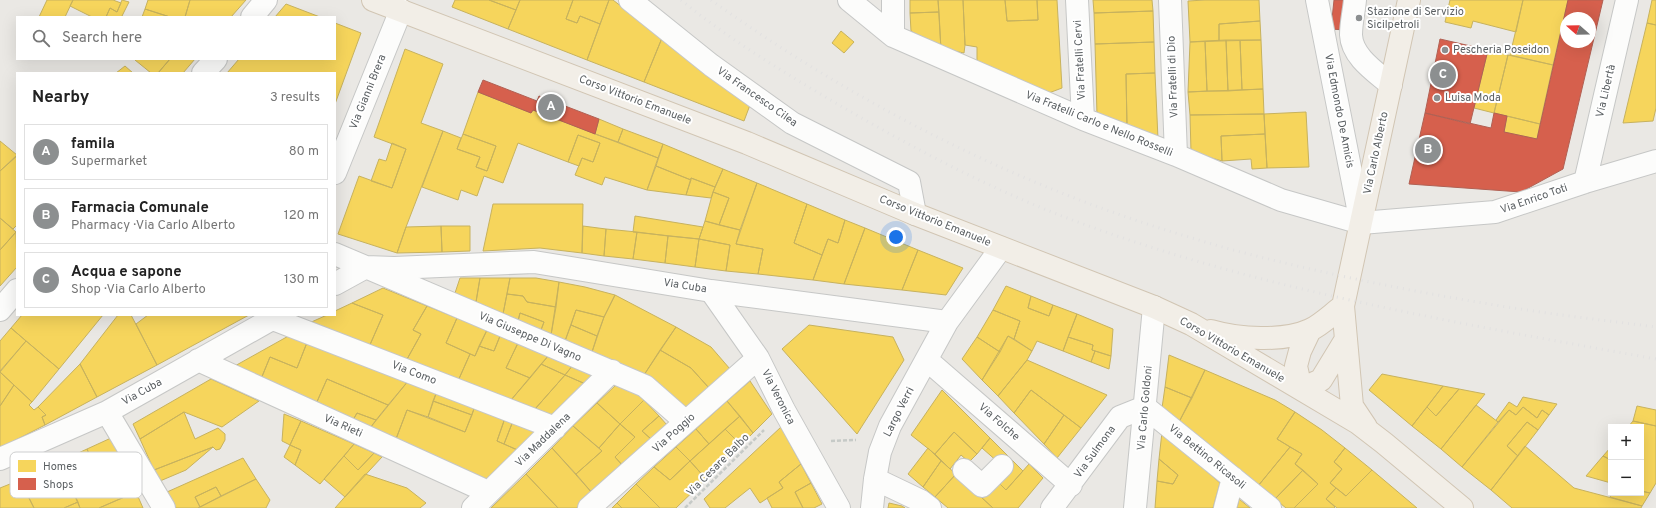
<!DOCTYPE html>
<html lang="en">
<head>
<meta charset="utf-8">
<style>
	body { margin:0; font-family:Overpass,sans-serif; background:#f6f6f6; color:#222 }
	.controls { position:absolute; right:12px; bottom:12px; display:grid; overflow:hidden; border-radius:0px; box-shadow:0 4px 16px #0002 }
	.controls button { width:36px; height:36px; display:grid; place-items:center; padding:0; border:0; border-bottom:1px solid #e0e0e0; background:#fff; color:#222; font:20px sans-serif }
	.compass { position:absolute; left:1560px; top:12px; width:36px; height:36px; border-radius:50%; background:#fff; box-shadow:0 4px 16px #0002; rotate:290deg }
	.you { position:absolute; left:896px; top:237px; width:14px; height:14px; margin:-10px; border:3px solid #fff; border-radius:50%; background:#1a73e8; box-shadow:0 0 0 6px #1a73e833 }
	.badge { display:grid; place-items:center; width:26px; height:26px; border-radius:50%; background:#8c8f90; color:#fff; font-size:13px; font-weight:700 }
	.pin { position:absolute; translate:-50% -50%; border:2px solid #fff; box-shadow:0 1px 4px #0006 }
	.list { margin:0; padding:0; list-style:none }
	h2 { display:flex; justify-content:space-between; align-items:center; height:52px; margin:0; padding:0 16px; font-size:17px }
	h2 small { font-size:13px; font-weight:400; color:#767676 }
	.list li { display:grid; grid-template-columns:26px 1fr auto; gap:12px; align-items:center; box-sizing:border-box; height:56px; margin:0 8px 8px; padding:0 8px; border:1px solid #e0e0e0; border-radius:0px }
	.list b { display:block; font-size:15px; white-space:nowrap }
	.list p { margin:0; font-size:13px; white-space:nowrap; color:#767676 }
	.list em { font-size:13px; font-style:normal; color:#767676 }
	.icon { flex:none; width:22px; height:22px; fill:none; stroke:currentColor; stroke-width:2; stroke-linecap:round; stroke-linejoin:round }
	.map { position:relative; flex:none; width:1656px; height:508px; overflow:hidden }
	.search { position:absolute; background:#fff; box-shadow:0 4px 16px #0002; left:16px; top:16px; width:320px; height:44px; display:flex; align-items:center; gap:10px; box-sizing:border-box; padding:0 14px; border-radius:0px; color:#767676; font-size:15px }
	.panel { position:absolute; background:#fff; box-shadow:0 4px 16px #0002; left:16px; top:72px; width:320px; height:244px; border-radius:0px }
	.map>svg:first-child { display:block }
	.homes { fill:#f6d55c; stroke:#c7b25e }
	.shops { fill:#d6604d; stroke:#b16053; fill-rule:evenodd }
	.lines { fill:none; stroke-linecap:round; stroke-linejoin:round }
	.minor-casing { stroke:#c6c7c6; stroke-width:24 }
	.major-casing { stroke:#d1c5b3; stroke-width:24 }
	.path { stroke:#c6cac7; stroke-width:2.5; stroke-dasharray:4 2; stroke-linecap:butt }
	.minor { stroke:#fcfcfb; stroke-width:22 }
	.major { stroke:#f2eee7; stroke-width:22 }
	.rail { stroke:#e2e1e1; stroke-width:3; stroke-dasharray:1 5; stroke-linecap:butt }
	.poi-dot { fill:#8c8f90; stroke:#fff; stroke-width:1.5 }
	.labels { text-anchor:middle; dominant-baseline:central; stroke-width:4; stroke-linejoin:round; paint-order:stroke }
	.poi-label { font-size:11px; fill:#5a5f62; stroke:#fff; text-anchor:start }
	.street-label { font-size:11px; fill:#5a5f62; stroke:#fff }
	.key { fill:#fff; stroke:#cecfd0; stroke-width:1 }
	.key-label { font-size:11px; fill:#5a5f62 }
</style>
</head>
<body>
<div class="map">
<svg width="1656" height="508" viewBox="0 0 1656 508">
	<rect width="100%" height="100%" fill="#eae8e4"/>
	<path class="homes" d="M47,0H73L65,17H39Z
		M73,0H113L121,3L117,12L110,8L106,17H92L70,6Z
		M122,0L129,2L122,16L124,17H106L110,8L117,12Z
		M148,0H190L185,17H170L145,9Z
		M190,0H246L231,17H185Z
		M455,0H489L516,10L508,29L452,7Z
		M489,0H520L516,10Z
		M520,0H573L566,19L577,23L580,16L600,24L587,60L508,29Z
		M573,0H609L600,24L580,16L577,23L566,19Z
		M609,0H613L662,38L644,82L587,60Z
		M910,0H938L939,12L910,13Z
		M938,0H963L965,45L964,53L954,51L955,59L941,50Z
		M963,0H1005L1007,21L1038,20L1037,0H1057L1062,88L1046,94L977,69V47L965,45Z
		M1005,0H1037L1038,20L1007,21Z
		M1093,0H1152L1153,11L1094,13Z
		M1205,0H1259L1260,21L1219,24V41L1190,42L1188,1Z
		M1450,0H1523L1516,32L1473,21L1471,28L1445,22Z
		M1523,0H1568L1553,65L1510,55Z
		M1652,0H1656V25L1647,23Z
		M286,4L320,17H275Z
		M145,9L170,17H142Z
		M1153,11L1154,42L1095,44L1094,13Z
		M939,12L941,50L911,31L910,13Z
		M1260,21L1261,40L1219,41V24Z
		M335,23L361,33L335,104V73H227L239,59H335Z
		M1647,23L1656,25V108L1653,121L1623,123Z
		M841,31L854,42L844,53L832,43Z
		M662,38L750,105L744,121L644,82Z
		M1226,40L1228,91H1207L1205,41Z
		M1226,40H1240L1242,90L1228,91Z
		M1240,40H1261L1263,89L1242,90Z
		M1205,41L1207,91L1188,92L1190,42Z
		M1154,42L1155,73L1126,74L1127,127L1097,115L1095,44Z
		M405,49L443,64L421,123L443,131L406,227L397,253L338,234L359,176L392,188L406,149L374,137Z
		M1488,50L1508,55L1494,113L1474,108Z
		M1508,55L1553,65L1540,124L1494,113Z
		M136,59H170L158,73H151L135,60Z
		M170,59H195L183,73H158Z
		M125,66L133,73H116Z
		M1155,73L1158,139L1127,127L1126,74Z
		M1263,89L1264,114L1190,115L1188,92Z
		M478,92L531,113L533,110L658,158L647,190L605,177L602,185L575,175L582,158L593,162L600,143L578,135L568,162L518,143L503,183L484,176L477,196L461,190L458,200L422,187L443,131L461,138L457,149L480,157L476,167L487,171L496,146L463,134Z
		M1306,112L1309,167L1267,168L1264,114Z
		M1264,114L1265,134L1221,136L1222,161L1191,152L1190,115Z
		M1507,116L1540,124L1537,139L1504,132Z
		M599,119L623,129L618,142L595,134Z
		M623,129L663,144L658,158L618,142Z
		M463,134L496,146L487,171L476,167L480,157L457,149Z
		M1265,134L1267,168L1252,169L1251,159L1222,161L1221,136Z
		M578,135L600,143L593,162L582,158L579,166L568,162Z
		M0,141L17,155L0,171Z
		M392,143L406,149L392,188L371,181L379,159L386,161Z
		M663,144L723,169L715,187L691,178V180L656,166Z
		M17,156V225L13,229L0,218V171Z
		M656,166L691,180L686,195L647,190Z
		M723,169L757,183L740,230L719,225L729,198L713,192Z
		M691,178L715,187L711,198L686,195Z
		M757,183L807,204L794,243L822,255L813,280L758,274L763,249L736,244Z
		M713,192L729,198L719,225L705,221Z
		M493,204H583L582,253L540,248L483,251Z
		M807,204L845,220L838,243L828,239L822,255L794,243Z
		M635,216L703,227L699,239L633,232Z
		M0,218L16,232L0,250Z
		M845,220L865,228L844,284L813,280L828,239L838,243Z
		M705,221L740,230L736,244L763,249L758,274L726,271L730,245L699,239Z
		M441,226H470V251L442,252Z
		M441,226L442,252L397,253L406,227Z
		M583,226L606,229L604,256L582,253Z
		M865,228L918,250L902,290L844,284Z
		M606,229L637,232L633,259L604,256Z
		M16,232L17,267L0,286V250Z
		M637,232L668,236L665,263L633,259Z
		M668,236L699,239L695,267L665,263Z
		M699,239L730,245L726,271L695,267Z
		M918,250L963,268L946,295L902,290Z
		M460,278H480L476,302L454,296Z
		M480,278H510L503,314L476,302Z
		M510,278H536L559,282L556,307L527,302L523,296L507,294Z
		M559,282L585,287L615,295L604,317L576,310L565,341L551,335Z
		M1006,286L1031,296L1028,308L1049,316L1053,305L1077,314L1063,351L1037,341L1032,351L1014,339L1020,321L993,310Z
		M383,288L427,306L413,330L421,334L406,361L369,347L383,315L352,303Z
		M507,294L523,296L527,302L556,307L551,335L541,330L544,322L520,313L518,321L503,314Z
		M615,295L676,327L644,375L592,352L604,317Z
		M1031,296L1053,305L1049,316L1028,308Z
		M352,303L383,315L369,347L307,324L327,315H335V311Z
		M427,306L457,318L446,343L470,354L458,381L406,361L421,334L413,330Z
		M576,310L604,317L597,336L571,325Z
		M993,310L1020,321L1014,339L1008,336L1000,352L977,337Z
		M520,313L544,322L541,330L518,321Z
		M1077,314L1113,329L1111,356L1092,350L1093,345L1068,337Z
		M22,315H103L59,369L11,328Z
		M118,315H131L157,365L97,397L80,364Z
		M148,315H249L157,365L136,324Z
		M457,318L487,330L475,356L446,343Z
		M571,325L597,336L592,352L565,341Z
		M809,325L893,337L904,360L857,434L782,349Z
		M676,327L711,347L730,369L709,388L691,368L660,350Z
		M11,328L26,341L0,371V341Z
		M487,330L500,336L494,351L479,346Z
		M292,334L308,340L297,368L270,357L261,379L233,367Z
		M500,336L518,343L506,368L530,378L511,400L458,381L470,354L475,356L479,346L494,351Z
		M1008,336L1032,351L1027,360L998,396L982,380Z
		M977,337L1000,352L982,380L962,359Z
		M1068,337L1093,345L1092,350L1095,351L1091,362L1063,351Z
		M308,340L409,380L388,405L327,379L316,404L261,379L270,357L297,368Z
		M26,341L59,369L32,402L0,372Z
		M518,343L549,355L530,378L506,368Z
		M660,350L691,368L709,388L684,411L644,375Z
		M1095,351L1111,356L1109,369L1091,362Z
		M549,355L573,365L565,375L541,364Z
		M1169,355L1205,370L1192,398L1165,387Z
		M1027,360L1107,395L1081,428L1031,390L1014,413L998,396Z
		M80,364L97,397L45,425L42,417L46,415L38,407Z
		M541,364L565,375L535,409L511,400Z
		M573,365L599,376L590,386L565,375Z
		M1205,370L1275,400L1295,412L1277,439L1290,447L1258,486L1179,422Z
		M0,372L14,385L0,406Z
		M1382,374L1443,386L1412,426L1369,390Z
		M565,375L590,386L558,418L535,409Z
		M211,379L259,401L222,427L184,412L140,439L133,424Z
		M327,379L388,405L376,420L357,413L353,420L316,404Z
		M409,380L437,391L428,417L407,410L396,439L370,428Z
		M750,381L772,414L753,433L727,401Z
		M617,384L635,391L644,400L620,424L597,403Z
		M14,385L32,402L29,405L34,410L38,407L46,415L42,417L45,425L0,448V406Z
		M1443,386L1459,389L1436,416L1427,407Z
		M1165,387L1192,398L1179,422L1162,408Z
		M1459,389L1485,394L1441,449L1412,426L1427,407L1436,416Z
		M942,390L990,438L977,454L954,432L935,454L911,435Z
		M1031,390L1064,415L1044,444L1014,413Z
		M437,391L475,406L472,415L433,401Z
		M1523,397L1557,404L1549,415L1542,410L1537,418L1523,407L1516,415L1509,410L1498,422L1496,420L1509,402L1517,407Z
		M644,400L659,416L642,431L651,439L623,466L615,457L635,437L620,424Z
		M433,401L472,415L465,432L428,417Z
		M727,401L740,416L709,444L696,429Z
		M597,403L620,424L599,448L573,426Z
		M1476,405L1498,422L1462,467L1441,449Z
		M475,406L505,418L497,441L522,452L491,481L396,439L407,410L465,432Z
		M1637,406L1656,410V426L1633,421Z
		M1523,407L1537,418L1542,410L1549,415L1538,430L1527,422L1507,446L1518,456L1491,490L1462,467L1509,410L1516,415Z
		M184,412L195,439L218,428L225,434V440L220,449L216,450L213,447L154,470L140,439Z
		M1295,412L1322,430L1345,448L1334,462L1342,469L1330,483L1336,488L1326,499L1335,507L1334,508H1294L1318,484L1295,464L1302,454L1277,439Z
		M357,413L376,420L370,428L353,420Z
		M284,414L301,421L290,445L282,441Z
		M1064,415L1081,428L1057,458L1044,444Z
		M659,416L667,425L651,439L642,431Z
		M740,416L753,433L741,445L725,429Z
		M505,418L513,421L504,444L497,441Z
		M301,421L354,444L320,484L295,465L301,450L290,445Z
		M513,421L541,433L522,452L504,444Z
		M1633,421L1656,426V483L1650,493L1641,491L1643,480L1641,479V427H1628Z
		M1527,422L1538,430L1518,456L1507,446Z
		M620,424L635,437L615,457L623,466L593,494L576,474L602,451L599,448Z
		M573,426L602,451L576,474L552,448Z
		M781,427L801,464L779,482L783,488L760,503L750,488L725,508H710L704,499Z
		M696,429L709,444L690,461L676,447Z
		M725,429L741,445L706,479L690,461Z
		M954,432L977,454L969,462L961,455L950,469L935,454Z
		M1162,432L1220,483L1213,508H1155L1157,481L1173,484L1178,475L1159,459Z
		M111,438L122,463L97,473L87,449Z
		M990,438L1023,471L1006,490L997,481L1007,470L982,448Z
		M354,444L374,453L358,470L344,456Z
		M290,445L301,450L295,465L284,457Z
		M1525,446L1574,488L1642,506L1641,508H1512L1491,490Z
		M213,447L186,470L160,481L154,470Z
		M676,447L690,461L670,480L654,467Z
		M1290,447L1302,454L1295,464L1303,470L1275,499L1258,486Z
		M1611,447V460L1603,456Z
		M552,448L593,494L578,508H558L526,474Z
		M928,448L941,461L923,487L908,474Z
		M1345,448L1372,470L1346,496L1330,483L1342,469L1334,462Z
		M87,449L97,473L70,485L78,502L64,508H34L20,480Z
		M374,453L382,457L345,497L324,479L344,456L358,470Z
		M1603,456L1611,460V483L1586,476Z
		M243,458L256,479L221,496L216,487L195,497L200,507L198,508H175L167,492Z
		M1159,459L1178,475L1173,484L1157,481Z
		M690,461L706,479L676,508H660L636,484L654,467L670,480Z
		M941,461L956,474L935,497L923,487Z
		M122,463L136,492L99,508H80L70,485Z
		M801,464L811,483L795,492L803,508H772L767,498L783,488L779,482Z
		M1029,464L1043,478L1018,508H993L982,498L997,481L1006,490Z
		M1303,470L1318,484L1294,508H1286L1275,499Z
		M1372,470L1417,508H1337L1326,499L1336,488L1346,496Z
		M365,474L407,488L426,503L420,508H335Z
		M526,474L558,508H491Z
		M956,474L993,508H948L935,497Z
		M256,479L270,500L266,508H198Z
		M20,480L34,508H0V488Z
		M811,483L822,504L814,508H803L795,492Z
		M636,484L660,508H622L617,503Z
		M216,487L221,496L200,507L195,497Z
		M1641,491L1650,493L1642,506L1610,497L1612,493H1641Z
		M136,492L143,508H99Z
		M1239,499L1250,508H1237Z
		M78,502L80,508H64Z
		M617,503L622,508H612Z
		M889,503L902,506L905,508H888Z"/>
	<path class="shops" d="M1334,0H1362L1358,31L1331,29Z
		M1568,0H1603L1563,169L1521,192L1409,184L1425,113L1491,128L1494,113L1507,116L1504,132L1537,139ZM1566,18H1590V42H1566Z
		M1440,39L1488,50L1470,124L1425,113Z
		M483,80L537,101L539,96L599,119L595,134L533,110L531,113L478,92Z"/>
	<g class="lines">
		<defs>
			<path id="minor" d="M630,0L711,65L792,123L909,182L915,214
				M849,0L893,36L1083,119L1176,155L1281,200L1361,223L1495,212L1585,182L1656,161
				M1077,0L1083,119
				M1170,0L1176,155
				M1317,0L1361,223
				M1355,0C1354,11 1351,23 1351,35C1352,57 1376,72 1391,85
				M252,17L266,0
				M893,36V0
				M203,73L216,59
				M335,173L401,10
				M1585,182L1627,0
				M335,254L645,386L686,422
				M335,284L366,267L394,268L534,262L711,291L947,322L1001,248
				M711,291L758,358L784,410L839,508
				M0,310L17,290
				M273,319L555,428
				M198,360L488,492
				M927,360L1071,485
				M107,412L164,508
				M0,459L107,412L279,315
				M964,470L982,486L1002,466
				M875,479L921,501L930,508
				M473,508L612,371
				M589,508L758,358
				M872,508L875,479L880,452L890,426L947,322
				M1052,508L1120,417L1145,407L1270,508
				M1135,508L1154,307
				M1225,508L1233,478"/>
			<path id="major" d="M373,0L747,143L915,214L1154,307L1191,324L1358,423L1384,443L1462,508
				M1310,330L1300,351L1296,366L1301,389L1321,380L1346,339
				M1211,331C1238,339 1284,342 1310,330C1321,325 1332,314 1343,306
				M1366,427L1352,406L1343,306L1409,0"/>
		</defs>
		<use href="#minor" class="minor-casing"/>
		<use href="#major" class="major-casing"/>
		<path class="path" d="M831,441L856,440
			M685,508L764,430"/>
		<use href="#minor" class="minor"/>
		<use href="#major" class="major"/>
		<path class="rail" d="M681,0C730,40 785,73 839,105C918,151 1000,194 1086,225C1270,292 1464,324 1656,359
			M711,0C855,103 1013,184 1182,235C1202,241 1221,247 1241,252C1325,274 1410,291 1495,305C1548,314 1602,320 1656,327"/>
	</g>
	<g class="poi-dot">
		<circle cx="1359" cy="18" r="4"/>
		<circle cx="1445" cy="50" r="4"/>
		<circle cx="1437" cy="98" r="4"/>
	</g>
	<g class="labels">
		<g class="poi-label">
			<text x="1367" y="12">Stazione di Servizio<tspan x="1367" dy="13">Sicilpetroli</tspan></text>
			<text x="1453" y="50">Pescheria Poseidon</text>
			<text x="1445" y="98">Luisa Moda</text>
		</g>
		<g class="street-label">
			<text transform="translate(1080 60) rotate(-93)">Via Fratelli Cervi</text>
			<text transform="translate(1173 77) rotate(-92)">Via Fratelli di Dio</text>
			<text transform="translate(1606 91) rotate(-77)">Via Libertà</text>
			<text transform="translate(368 92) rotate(-68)">Via Gianni Brera</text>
			<text transform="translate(757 97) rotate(35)">Via Francesco Cilea</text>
			<text transform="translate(635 100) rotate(21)">Corso Vittorio Emanuele</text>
			<text transform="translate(1339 111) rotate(79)">Via Edmondo De Amicis</text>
			<text transform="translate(1099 124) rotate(22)">Via Fratelli Carlo e Nello Rosselli</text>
			<text transform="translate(1376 153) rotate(-78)">Via Carlo Alberto</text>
			<text transform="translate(1534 199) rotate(-19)">Via Enrico Toti</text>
			<text transform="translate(935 221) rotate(22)">Corso Vittorio Emanuele</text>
			<text transform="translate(685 286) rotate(9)">Via Cuba</text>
			<text transform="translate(530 337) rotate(23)">Via Giuseppe Di Vagno</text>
			<text transform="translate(1232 350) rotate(30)">Corso Vittorio Emanuele</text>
			<text transform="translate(414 373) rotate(21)">Via Como</text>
			<text transform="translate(142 392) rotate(-29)">Via Cuba</text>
			<text transform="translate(778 397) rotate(63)">Via Veronica</text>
			<text transform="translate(1145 408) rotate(-85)">Via Carlo Goldoni</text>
			<text transform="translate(899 412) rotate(-63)">Largo Verri</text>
			<text transform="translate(999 422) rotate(41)">Via Folche</text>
			<text transform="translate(343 426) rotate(24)">Via Rieti</text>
			<text transform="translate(674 433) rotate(-42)">Via Poggio</text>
			<text transform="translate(543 440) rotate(-44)">Via Maddalena</text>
			<text transform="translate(1095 452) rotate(-54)">Via Sulmona</text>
			<text transform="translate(1207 457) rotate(39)">Via Bettino Ricasoli</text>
			<text transform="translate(718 465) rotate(-45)">Via Cesare Balbo</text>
		</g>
	</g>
	<rect x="10" y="452" width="132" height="46" rx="6" class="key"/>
	<rect x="18" y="460" width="18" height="12" fill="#f6d55c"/>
	<rect x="18" y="478" width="18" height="12" fill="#d6604d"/>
	<g class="key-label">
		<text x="43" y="470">Homes</text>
		<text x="43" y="488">Shops</text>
	</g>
</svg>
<div class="controls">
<button>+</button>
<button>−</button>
</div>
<svg class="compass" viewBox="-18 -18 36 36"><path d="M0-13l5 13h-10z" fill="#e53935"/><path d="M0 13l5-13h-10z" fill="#767676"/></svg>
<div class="you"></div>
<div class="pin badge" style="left:551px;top:107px">A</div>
<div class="pin badge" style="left:1428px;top:150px">B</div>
<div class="pin badge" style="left:1443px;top:75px">C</div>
<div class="search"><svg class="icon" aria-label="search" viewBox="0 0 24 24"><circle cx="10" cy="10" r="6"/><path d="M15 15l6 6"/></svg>Search here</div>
<section class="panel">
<h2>Nearby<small>3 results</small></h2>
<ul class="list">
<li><span class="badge">A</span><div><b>famila</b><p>Supermarket</p></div><em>80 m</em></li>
<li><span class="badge">B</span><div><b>Farmacia Comunale</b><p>Pharmacy · Via Carlo Alberto</p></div><em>120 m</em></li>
<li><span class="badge">C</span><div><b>Acqua e sapone</b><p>Shop · Via Carlo Alberto</p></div><em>130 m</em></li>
</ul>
</section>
</div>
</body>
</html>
